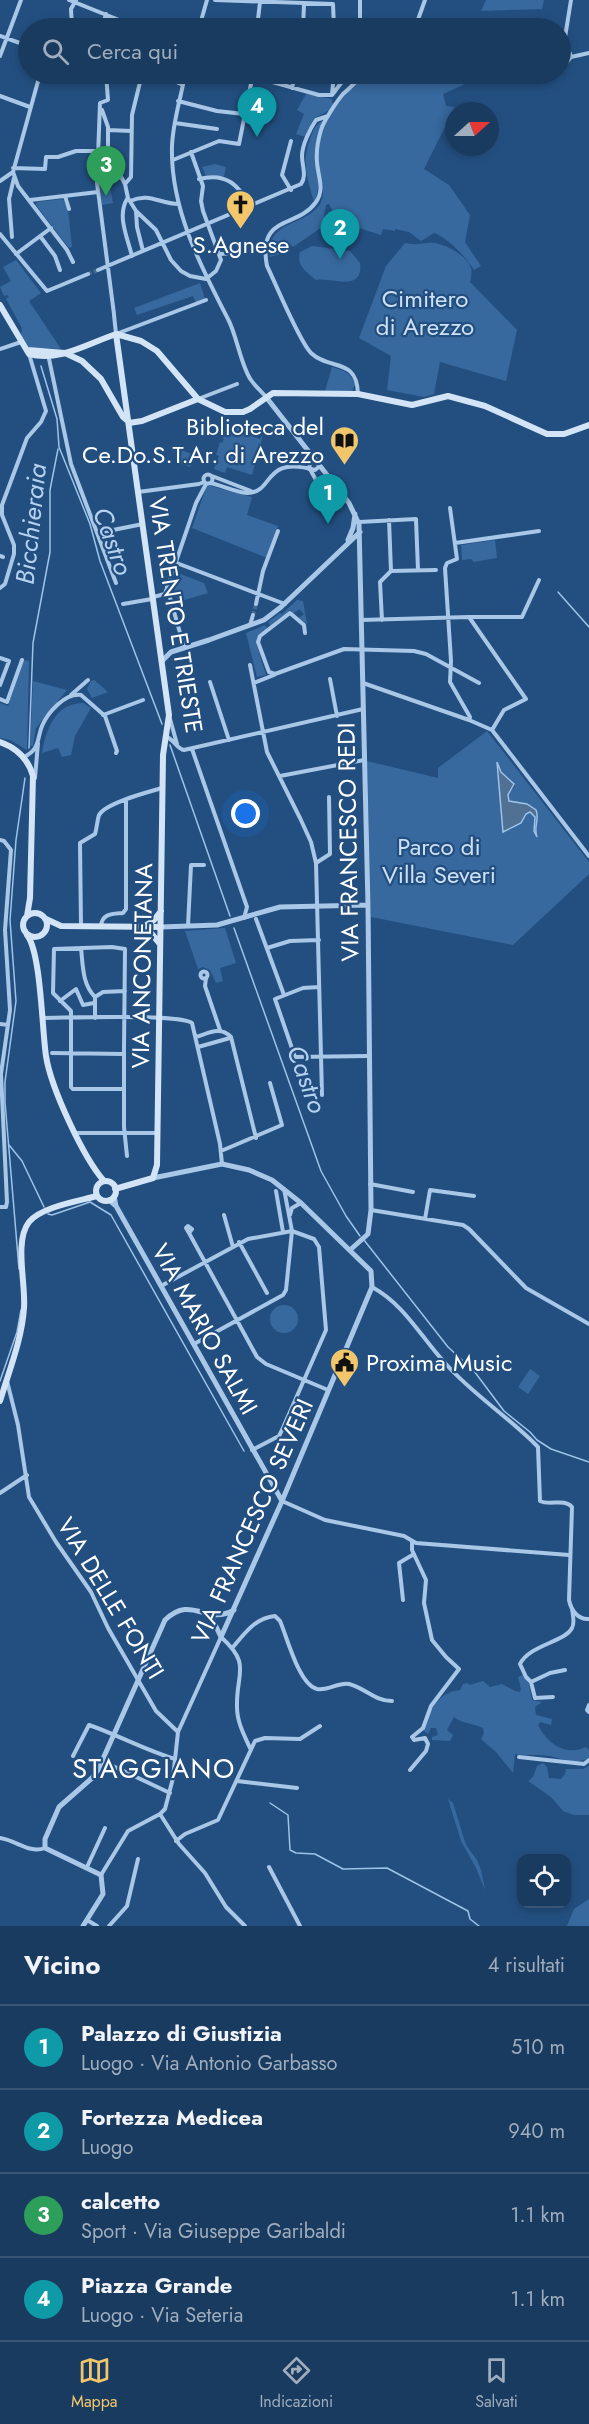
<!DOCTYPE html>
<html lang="it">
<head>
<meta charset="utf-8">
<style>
	body { margin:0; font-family:Jost,sans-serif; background:#234266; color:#f1f3f6 }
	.controls { position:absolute; right:18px; bottom:18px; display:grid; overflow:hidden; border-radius:12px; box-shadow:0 3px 9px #0003 }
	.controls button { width:54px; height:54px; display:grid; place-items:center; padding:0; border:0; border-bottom:2px solid #385575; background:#1a3b60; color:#f1f3f6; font:30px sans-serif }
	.compass { position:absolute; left:445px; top:102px; width:54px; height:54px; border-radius:50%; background:#1a3b60; box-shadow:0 3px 9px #0003; rotate:69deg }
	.you { position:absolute; left:246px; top:814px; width:21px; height:21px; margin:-15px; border:4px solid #fff; border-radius:50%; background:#1a73e8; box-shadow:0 0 0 9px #1a73e833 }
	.badge { display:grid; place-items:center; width:39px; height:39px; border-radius:50%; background:#f2c76c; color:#fff; font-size:20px; font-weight:700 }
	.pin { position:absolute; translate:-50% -50px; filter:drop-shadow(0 2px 3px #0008) }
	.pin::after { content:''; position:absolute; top:32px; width:21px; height:18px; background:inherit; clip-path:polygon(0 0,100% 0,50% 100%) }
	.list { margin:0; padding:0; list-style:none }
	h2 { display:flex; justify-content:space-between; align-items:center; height:78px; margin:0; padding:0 24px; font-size:26px }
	h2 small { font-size:20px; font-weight:400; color:#9fadbd }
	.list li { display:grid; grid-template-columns:39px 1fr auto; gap:18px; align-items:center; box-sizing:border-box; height:84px; padding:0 24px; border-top:2px solid #385575 }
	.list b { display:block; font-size:22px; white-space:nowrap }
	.list p { margin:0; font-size:20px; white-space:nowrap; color:#9fadbd }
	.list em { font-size:20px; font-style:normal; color:#9fadbd }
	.icon { flex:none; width:33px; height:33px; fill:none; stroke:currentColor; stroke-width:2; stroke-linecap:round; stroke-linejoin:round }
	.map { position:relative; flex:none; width:589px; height:1926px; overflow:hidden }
	.search { position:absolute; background:#1a3b60; box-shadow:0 3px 9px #0003; left:18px; right:18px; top:18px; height:66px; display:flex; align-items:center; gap:15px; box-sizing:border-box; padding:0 21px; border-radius:33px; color:#9fadbd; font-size:22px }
	.sheet { height:414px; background:#1a3b60 }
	nav { display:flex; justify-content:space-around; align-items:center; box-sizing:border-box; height:84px; border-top:2px solid #385575; background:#1a3b60; font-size:16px; color:#9fadbd }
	nav a { display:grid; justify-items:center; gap:3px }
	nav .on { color:#f2c76c }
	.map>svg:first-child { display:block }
	.green { fill:#37699e; fill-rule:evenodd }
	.water { fill:#507094; stroke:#9dc3e8; stroke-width:1.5 }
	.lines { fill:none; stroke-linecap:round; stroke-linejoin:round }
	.stream { stroke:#9dc3e8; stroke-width:1.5 }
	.minor-tunnel { stroke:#446993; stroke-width:4; stroke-dasharray:4 2; stroke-linecap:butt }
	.minor { stroke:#a9c7e7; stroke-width:4 }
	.tertiary { stroke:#a9c7e7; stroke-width:5 }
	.secondary { stroke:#d3e4f6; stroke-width:6 }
	.labels { text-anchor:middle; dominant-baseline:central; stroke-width:4.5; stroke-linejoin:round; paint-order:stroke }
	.poi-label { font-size:24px; fill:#fff; stroke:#234f80 }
	.park-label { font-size:24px; fill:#cde1f6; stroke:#234f80 }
	.street-label { font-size:24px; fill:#fff; stroke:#234f80 }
	.water-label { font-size:26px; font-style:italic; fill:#b4d1ef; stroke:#234f80 }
	.quarter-label { font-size:27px; letter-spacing:1.5px; fill:#fff; stroke:#234f80 }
</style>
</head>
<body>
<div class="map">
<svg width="589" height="1926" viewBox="0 0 589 1926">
	<rect width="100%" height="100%" fill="#234f80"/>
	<path class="green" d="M486,0H544L542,9L481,11Z
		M474,21L477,24L476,28H420L427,22Z
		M361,74H466L463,85L443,94L446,106L455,107L424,169L449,185L470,215L465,242L481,266L474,270C467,258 447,237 434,233L421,241L409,232L395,229V231L383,229L381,235L337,221L329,204L326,205L322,227L293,247L289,243L277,248L280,254L270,257C267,220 301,227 318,207C330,193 316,170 317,153C317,146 319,133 322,126C331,106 347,89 361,74Z
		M306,94L332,99V103H335L332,109L314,118L306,137L296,134L304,114L297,110Z
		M323,121C310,147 326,177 314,202C308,181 301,162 310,139C313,131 315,124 323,121Z
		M215,164L226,167L224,176H206L202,167Z
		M109,181L113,203L102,205L99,182Z
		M63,199L68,210L72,247L69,248L36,205L37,202Z
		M405,243C417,245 417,244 428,243C441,241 467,255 471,268C472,272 471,278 470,282L517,330L506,381L440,362L434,394L424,397L387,390L391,356L359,338L386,266Z
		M312,246L350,251L360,263C364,293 330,277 316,280C307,272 296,266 300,252Z
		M16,260L41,293L29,301L61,349L29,348L21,335L22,328L6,299L9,297L7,295L4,296L0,287L11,281L3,267Z
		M200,283L205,299L196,303L193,296L137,315L134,308Z
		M332,367C343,370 352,373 355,385L352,391H325Z
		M227,423L248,430L247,434L260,439L263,435L252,475L227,467L225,473L214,469L219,456L216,455L220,442L222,443L224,439L222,438Z
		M181,450L195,455L190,467L176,462V454Z
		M207,485L252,497L247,515L278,526L267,558L192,528Z
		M495,540L497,558L474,562L471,559L462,560L461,545Z
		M178,573L204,583L208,593L178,602L174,588H171V586L174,584Z
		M297,600L303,601L307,624L299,618L304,614L299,609L294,613L291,610L271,627L268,622L280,613L282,614Z
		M265,625L268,629L259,634L256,643L266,675L257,677L246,633Z
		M24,660L29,661L27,750L10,740L0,738V703L8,706Z
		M94,680L108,692L92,698L87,689L91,681Z
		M33,681L67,690L36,728L33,746H30Z
		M83,703L91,708L75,736L71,755L62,757L58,748L42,753C46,730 55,703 83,703Z
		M487,731L589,862V874L513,945L371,917L367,761L438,778V768ZM498,764C501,774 511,777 515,786L508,795L509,801L527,804L536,810L538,819L535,832V817L530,812C519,817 517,828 503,832Z
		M225,928L236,963L220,968L223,981L216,983L210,970L203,967L198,969L185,931Z
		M270 1319a14 14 0 1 1 28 0a14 14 0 1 1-28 0Z
		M530,1369L540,1376L528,1394L518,1387Z
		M523,1675L529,1684L532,1700L542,1702L535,1707L536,1715L552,1719L551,1725L540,1722L538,1725C547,1743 565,1757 586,1747L589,1750V1758C577,1765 562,1759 550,1756C539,1754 526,1756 515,1754L513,1773L496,1752L481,1739L484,1733L483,1728C474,1723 462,1724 454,1717L447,1730L453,1735L450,1741L432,1740V1737L438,1735L436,1728H431L428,1734L423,1730C431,1711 436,1693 460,1690L463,1684L467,1683L470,1685L483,1681L490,1687L502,1684L515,1691L520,1692L521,1689L518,1677Z
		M543,1763L547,1767L549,1778L561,1779L565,1774L566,1769H583L589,1766V1815H574L563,1811L551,1797L528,1781L533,1777L537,1766Z
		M448,1799L453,1803L466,1845L477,1860L481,1870L485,1890L476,1868L461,1841Z
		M589,1899V1926H567L574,1909Z"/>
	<path class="water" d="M497,762L501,772L514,784L508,795L509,801L527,804L536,810C540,819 533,827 537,837L534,831L535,817L530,812L526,814L521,823L503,832Z"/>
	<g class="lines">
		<path class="stream" d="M41,366L57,419L59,447L90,524L100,561L162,724
			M558,592L589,627
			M170,745L230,916
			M29,748L33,643L50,552V490L58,449
			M234,928L321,1171L346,1216L360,1236
			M9,1145L22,1161L44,1207
			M48,1214L52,1215L90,1202L111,1215L244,1451
			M364,1240L448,1347L474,1371L504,1411L530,1432L537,1440L551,1449L589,1462
			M19,1269L5,1102V1082L16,1001L10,920L16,840L25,778
			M0,1381L17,1332L21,1310
			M270,1803L288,1815L290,1850L296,1853L315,1854L343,1869L387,1868L468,1911L470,1919L479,1926"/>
		<path class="minor-tunnel" d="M88,274L98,270
			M253,615L256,604"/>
		<path class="minor" d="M69,0L139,28
			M215,0L333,4L334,28
			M360,0V28
			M72,28L71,9L76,0
			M102,28L106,14
			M199,28L207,0
			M257,28L260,2
			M303,28L304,4
			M415,28L425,0
			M0,36L28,46
			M560,52L563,50L571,0
			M0,56L21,0
			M571,57L589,53
			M560,60L567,62L571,57L569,51L563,50
			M106,74L108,100L100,103L97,183L114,314
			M159,74L183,85
			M185,74C181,98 173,121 172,146C170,208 201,267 228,319C237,336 241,366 251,380C255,386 261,391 266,397
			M243,74L319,95H332
			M339,74L347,75
			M292,88L295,74
			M332,94L334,74
			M332,95L348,74
			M0,96L30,107
			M178,101L217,111L244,114
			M102,110L108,127V153L125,184L128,198L136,211L156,230L171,260L181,271L190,276L206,279
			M175,123L217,129
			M108,130L131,131
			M291,141L282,175L291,190
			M191,152L203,186L201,201L203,211L221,260L216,271L206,279
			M173,160L219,141L239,144L253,74
			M13,168L45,169L46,157H58L76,151H98
			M13,172L18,186L67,250L73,262
			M13,172L40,74
			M199,179C227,172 237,185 252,206
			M0,181L13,172
			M125,184L131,177L132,115L142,74
			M65,196L69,209
			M127,199C117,216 127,236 132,256
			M30,200L98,192
			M130,201C150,192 159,204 179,204
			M136,211L137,227L143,251
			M0,234L47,291L88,274
			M40,236L55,256L60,270
			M12,237L9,199L14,178
			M16,254L51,228
			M220,254L234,253
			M98,270L301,184C307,176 302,166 302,156C302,145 310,129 316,120L328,116
			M114,315L116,334L206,300
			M0,349L21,342
			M48,354L71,464L116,583
			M358,394C357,357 330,371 311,353C299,341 276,284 267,266C257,214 297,229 316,202C325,189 318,177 317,162C316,151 318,140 321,130C323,122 337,101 343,94C349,88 358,82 361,74
			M198,399L237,384
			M309,469L310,463L314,459
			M310,469L317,482L319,498
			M203.5 479a4.5 4.5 0 1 1 9 0a4.5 4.5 0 1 1-9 0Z
			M212,476L251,491
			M210,483C221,485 238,493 248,493C275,492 262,455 315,470L320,466
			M138,492L199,484L204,482
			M450,508L457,559L447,563L445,568L451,661L450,682L470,717L469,720
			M359,522L416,519L418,570
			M98,533L143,524
			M455,543L539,531
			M0,556L3,557
			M174,562L285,604
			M391,571L436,570
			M167,587L184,647
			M0,588L5,584L14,554V545L2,515V505L27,438L41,422L46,411L29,354
			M153,597L165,594L196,503L206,484
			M123,604L152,599
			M256,604L263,571L278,531
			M469,617H522L539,580
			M361,620L469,617L526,699L504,710L492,730
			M382,620L380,582L391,571L389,520
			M250,625L253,615
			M305,633L304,625L290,613L260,636L258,642L269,672L275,674L344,649L414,651L426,654L479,683
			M0,658L9,661L0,685
			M250,665L267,752L300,818L311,842L316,863L322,1095
			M330,679L337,716
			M210,682L229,740
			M254,683L274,675
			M363,683L469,720L492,730L589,856
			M71,695L88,680
			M0,699L7,702L22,660
			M103,715L143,700
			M170,719L177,744
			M165,736C174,739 177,749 184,750L363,709
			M192,749L247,907L244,918
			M24,757C28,755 32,753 35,748C39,741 39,733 42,726C48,712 65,693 81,695L105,716L117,751L116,753
			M280,776L364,760
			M35,778L38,743
			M0,840L4,841L11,850L5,930L10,1010L1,1074L7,1202L6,1207H0
			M316,863L330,854L329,797
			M256,919L284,995
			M81,926L80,843L95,834C97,828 97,821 99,815C105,803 148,792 162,788
			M101,926C102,913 113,914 123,913L126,909V800
			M188,926L191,865H204
			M81,948C83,965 82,984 95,997L103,992L125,991
			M267,948L290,941L319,940
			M200.5 975a3.5 3.5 0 1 1 7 0a3.5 3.5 0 1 1-7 0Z
			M206,978L205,986L220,1030
			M319,987L303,988L275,999L295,1057L368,1056
			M95,997V1018
			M60,1001L76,989L83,1005L94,1003
			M42,1018C65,1018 179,1013 192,1023L220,1144L222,1164
			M0,1024L8,1025
			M196,1037C209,1033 220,1026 231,1037L256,1138
			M198,1047L230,1038
			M52,1053L124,1054
			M124,1089H73L71,1087V1011L53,993L54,949L112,947L125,949L124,1049V1127L127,1156
			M76,1133H158
			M221,1151L282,1125L270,1083
			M370,1184L413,1192
			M276,1191L283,1232
			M371,1210L463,1225L469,1229L526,1288L589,1324
			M224,1215L233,1247
			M290,1215L292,1208L301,1203
			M425,1219L430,1190L474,1196
			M189,1233L186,1228L188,1226L192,1229L189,1233L257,1357L266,1364L328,1390
			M239,1242L267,1293
			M161,1286L248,1239L292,1231L314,1239L319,1247L326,1330L282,1430L279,1436L252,1450
			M372,1287C405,1305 420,1336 445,1363C472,1394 509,1417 538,1447L540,1501C550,1506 564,1498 572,1507L569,1600C571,1610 578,1620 589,1619
			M194,1344L283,1295L286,1290L292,1231L284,1189
			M7,1381L18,1425L29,1497L56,1542L91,1592L108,1628L156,1711L178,1732
			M0,1493L27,1475
			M282,1501L325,1520L404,1536L416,1543L569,1555
			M403,1600L399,1563L414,1554
			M233,1647C245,1633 255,1618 275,1616L280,1621C287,1637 299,1685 317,1689C329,1691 338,1682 349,1684C365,1688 375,1701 392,1701
			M565,1670L550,1673L531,1682L526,1677L520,1664C529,1645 565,1642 572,1628C575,1623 573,1615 572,1609
			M531,1682L535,1698L553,1697
			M589,1705L587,1710L589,1712
			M73,1756L89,1725C118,1735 145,1750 175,1759
			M519,1757L584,1764L589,1760
			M98,1759L170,1793
			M410,1770L426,1751L428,1744L425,1738L414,1740L412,1737L423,1728L431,1706L459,1669L446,1657L432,1640L424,1603L426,1580L412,1550V1542
			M237,1781L297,1788
			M160,1814L179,1844L205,1873L226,1907L245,1926
			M0,1838C16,1840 29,1854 45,1848
			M176,1841L185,1834L218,1820L255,1741L265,1738L300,1739L320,1726
			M87,1867L105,1828
			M269,1867L300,1926
			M101,1875L128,1831L160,1814L165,1809L173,1778L178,1732L221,1637C252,1665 236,1672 237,1707C237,1722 244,1735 250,1748
			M87,1920L97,1926
			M109,1926L127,1906L138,1859"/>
		<path class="tertiary" d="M266,397L349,503L359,524L368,905L371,1210L368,1234L350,1250
			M348,540L353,528L355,514
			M162,661L171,652L209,640L264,620L281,607L360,532
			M161,927L217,925L280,907L368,905
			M153,1178L222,1164L249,1170L272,1180L301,1203L371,1271L372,1287L282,1501L221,1637
			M114,1196L116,1206
			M109,1200L116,1206L282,1501
			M211,1616L221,1637
			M83,1926L103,1894L101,1875L45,1848V1839L59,1807L92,1778L98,1770L165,1620C192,1594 206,1626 234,1610"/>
		<path class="secondary" d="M0,305L29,354C59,362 87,344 116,334L141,341L157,351L198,399L225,412H243L250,409L273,393L358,394L412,405L448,396L485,406L547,434H564L589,425
			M28,350L65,353L82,361L101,379L123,417L129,422
			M129,423L142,421L198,399
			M0,742C17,748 28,758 33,776L30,898L27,916
			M23 925a12 12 0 1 1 24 0a12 12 0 1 1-24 0Z
			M46,919L61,926L161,927
			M145,926L154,920L161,911
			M146,927L160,944
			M27,935C41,952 42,1030 46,1056C51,1088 83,1157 104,1181
			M96 1191a10 10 0 1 1 20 0a10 10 0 1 1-20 0Z
			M115,1189L153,1178L157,1165L163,755L169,715L116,334
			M0,1401C9,1371 22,1339 24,1308C26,1284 14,1241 29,1222C41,1207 79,1201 97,1196"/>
	</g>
	<defs>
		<symbol id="church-pin" viewBox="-11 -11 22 30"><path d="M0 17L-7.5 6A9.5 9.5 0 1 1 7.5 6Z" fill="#f2c76c" stroke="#234f80"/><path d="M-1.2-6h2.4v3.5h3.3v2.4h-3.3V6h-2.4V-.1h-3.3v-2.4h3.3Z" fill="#111"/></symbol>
		<symbol id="library-pin" viewBox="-11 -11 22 30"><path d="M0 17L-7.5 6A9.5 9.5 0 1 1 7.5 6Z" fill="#f2c76c" stroke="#234f80"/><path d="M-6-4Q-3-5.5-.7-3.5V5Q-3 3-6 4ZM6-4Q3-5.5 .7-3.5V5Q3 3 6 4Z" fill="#111"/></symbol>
		<symbol id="civic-pin" viewBox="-11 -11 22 30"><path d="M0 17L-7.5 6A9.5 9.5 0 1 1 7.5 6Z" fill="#f2c76c" stroke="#234f80"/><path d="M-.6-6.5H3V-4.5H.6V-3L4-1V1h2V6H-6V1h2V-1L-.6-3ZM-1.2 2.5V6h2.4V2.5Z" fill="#111"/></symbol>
	</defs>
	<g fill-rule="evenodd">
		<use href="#church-pin" x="224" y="188" width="33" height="45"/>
		<use href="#library-pin" x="328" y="424" width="33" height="45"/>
		<use href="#civic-pin" x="328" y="1346" width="33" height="45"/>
	</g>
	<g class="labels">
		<g class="poi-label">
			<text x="241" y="244">S.Agnese</text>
			<text x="324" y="426" text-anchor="end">Biblioteca del<tspan x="324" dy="28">Ce.Do.S.T.Ar. di Arezzo</tspan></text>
			<text x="366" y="1362" text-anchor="start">Proxima Music</text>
		</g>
		<g class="park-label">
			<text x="425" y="298">Cimitero<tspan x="425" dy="28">di Arezzo</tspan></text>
			<text x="439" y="846">Parco di<tspan x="439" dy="28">Villa Severi</tspan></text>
		</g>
		<g class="street-label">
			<text transform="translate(176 615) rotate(81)">VIA TRENTO E TRIESTE</text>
			<text transform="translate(348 842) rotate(-91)">VIA FRANCESCO REDI</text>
			<text transform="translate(142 966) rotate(-89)">VIA ANCONETANA</text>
			<text transform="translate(205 1329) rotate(61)">VIA MARIO SALMI</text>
			<text transform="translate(252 1521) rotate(-66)">VIA FRANCESCO SEVERI</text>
			<text transform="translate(111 1598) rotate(59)">VIA DELLE FONTI</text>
		</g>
		<g class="water-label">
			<text transform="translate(31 524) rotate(-84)">Bicchieraia</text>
			<text transform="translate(113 541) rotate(70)">Castro</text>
			<text transform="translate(307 1079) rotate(70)">Castro</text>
		</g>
		<g class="quarter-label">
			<text x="154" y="1768">STAGGIANO</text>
		</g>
	</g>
</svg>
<div class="controls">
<button><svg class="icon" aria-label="locate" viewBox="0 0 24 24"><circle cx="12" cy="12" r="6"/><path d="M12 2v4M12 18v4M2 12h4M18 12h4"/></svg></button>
</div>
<svg class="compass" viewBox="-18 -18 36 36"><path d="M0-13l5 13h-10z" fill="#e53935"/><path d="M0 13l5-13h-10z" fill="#9fadbd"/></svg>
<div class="you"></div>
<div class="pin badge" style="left:328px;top:524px;background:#0f9aa8">1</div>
<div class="pin badge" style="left:340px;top:259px;background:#0f9aa8">2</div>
<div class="pin badge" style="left:106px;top:196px;background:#2e9e5b">3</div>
<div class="pin badge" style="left:257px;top:137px;background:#0f9aa8">4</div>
<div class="search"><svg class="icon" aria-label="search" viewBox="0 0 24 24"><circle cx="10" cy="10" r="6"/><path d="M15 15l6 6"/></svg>Cerca qui</div>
</div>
<section class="sheet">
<h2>Vicino<small>4 risultati</small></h2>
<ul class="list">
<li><span class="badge" style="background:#0f9aa8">1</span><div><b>Palazzo di Giustizia</b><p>Luogo · Via Antonio Garbasso</p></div><em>510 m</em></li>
<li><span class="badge" style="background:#0f9aa8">2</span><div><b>Fortezza Medicea</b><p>Luogo</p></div><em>940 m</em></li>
<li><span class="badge" style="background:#2e9e5b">3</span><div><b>calcetto</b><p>Sport · Via Giuseppe Garibaldi</p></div><em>1.1 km</em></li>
<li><span class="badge" style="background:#0f9aa8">4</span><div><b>Piazza Grande</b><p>Luogo · Via Seteria</p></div><em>1.1 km</em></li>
</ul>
</section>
<nav>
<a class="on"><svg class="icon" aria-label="map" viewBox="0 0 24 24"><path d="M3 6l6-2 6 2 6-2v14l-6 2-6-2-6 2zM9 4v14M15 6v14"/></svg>Mappa</a>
<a><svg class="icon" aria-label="directions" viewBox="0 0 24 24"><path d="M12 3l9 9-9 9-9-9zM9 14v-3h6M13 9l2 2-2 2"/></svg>Indicazioni</a>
<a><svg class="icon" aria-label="saved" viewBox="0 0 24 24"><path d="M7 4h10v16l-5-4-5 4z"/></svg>Salvati</a>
</nav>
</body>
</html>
